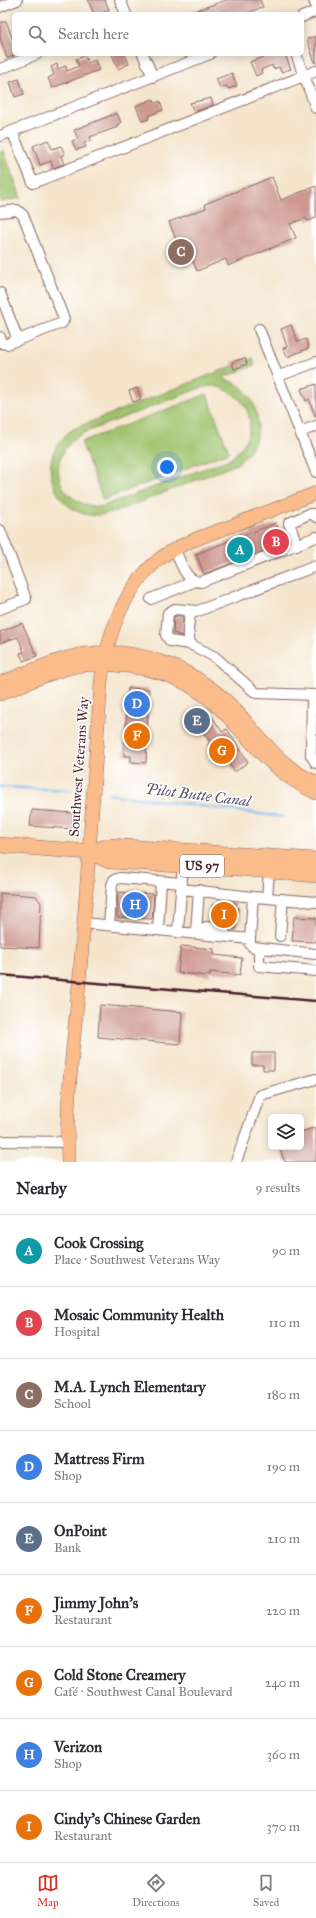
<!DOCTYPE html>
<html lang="en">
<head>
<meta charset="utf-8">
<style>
	body { margin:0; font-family:"IM FELL Great Primer",serif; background:#f2f2f3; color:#2b2b33 }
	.controls { position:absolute; right:12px; bottom:12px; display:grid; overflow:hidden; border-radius:6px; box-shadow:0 2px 10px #0003 }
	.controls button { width:36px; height:36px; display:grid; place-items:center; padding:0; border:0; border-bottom:1px solid #e1e1e2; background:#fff; color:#2b2b33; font:20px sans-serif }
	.you { position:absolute; left:167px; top:467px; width:14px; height:14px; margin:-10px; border:3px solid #fff; border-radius:50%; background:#1a73e8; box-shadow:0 0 0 6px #1a73e833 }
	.badge { display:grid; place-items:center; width:26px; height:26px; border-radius:50%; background:#d93025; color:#fff; font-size:13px; font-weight:700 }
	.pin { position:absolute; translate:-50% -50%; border:2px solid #fff; box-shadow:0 1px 4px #0006 }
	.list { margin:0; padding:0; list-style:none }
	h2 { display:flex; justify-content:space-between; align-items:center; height:52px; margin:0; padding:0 16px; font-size:17px }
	h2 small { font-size:13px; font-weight:400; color:#7c7c81 }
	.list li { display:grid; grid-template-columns:26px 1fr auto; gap:12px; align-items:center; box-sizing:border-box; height:72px; padding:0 16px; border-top:1px solid #e1e1e2 }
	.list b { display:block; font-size:15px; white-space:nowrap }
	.list p { margin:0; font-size:13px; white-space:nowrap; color:#7c7c81 }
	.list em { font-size:13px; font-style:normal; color:#7c7c81 }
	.icon { flex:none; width:22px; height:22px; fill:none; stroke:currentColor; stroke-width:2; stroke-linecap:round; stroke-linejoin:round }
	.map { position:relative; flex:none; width:316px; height:1162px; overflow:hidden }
	.search { position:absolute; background:#fff; box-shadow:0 2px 10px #0003; left:12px; right:12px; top:12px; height:44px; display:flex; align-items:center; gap:10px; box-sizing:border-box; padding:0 14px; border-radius:6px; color:#7c7c81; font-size:15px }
	.sheet { height:700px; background:#fff }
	nav { display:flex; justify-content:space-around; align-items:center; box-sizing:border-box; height:56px; border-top:1px solid #e1e1e2; background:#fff; font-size:11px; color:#7c7c81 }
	nav a { display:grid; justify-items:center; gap:2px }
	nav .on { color:#d93025 }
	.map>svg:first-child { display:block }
	.green { fill:#9ec26c; stroke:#74704c; fill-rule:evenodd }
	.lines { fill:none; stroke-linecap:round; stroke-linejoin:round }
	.stream { stroke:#74b7e9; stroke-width:2.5 }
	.building { fill:#cc988f }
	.minor-casing { stroke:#866463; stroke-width:12 }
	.major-casing { stroke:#866463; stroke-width:14 }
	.highway-casing { stroke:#866463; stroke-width:16 }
	.minor { stroke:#fff; stroke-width:10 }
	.major { stroke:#fabc8b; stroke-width:13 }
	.highway { stroke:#fabc8b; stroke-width:15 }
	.rail { stroke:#4a1f2b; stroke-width:2.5 }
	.labels { text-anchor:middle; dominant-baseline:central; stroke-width:3; stroke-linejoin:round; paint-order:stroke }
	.shield { fill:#fff; stroke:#80626b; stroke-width:1 }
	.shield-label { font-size:13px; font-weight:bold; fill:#4a1f2b }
	.street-label { font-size:14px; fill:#4a1f2b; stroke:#fff }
	.water-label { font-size:15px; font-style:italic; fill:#59546e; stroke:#fff }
</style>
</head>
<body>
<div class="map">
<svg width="316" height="1162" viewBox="0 0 316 1162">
	<rect width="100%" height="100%" fill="#fff"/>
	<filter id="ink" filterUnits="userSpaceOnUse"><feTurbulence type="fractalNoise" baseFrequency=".025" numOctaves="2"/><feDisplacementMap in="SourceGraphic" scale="8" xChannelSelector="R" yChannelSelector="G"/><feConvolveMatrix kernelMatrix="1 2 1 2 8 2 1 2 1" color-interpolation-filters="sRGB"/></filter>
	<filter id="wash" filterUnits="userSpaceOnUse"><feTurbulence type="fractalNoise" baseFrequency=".012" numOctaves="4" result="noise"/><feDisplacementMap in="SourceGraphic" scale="16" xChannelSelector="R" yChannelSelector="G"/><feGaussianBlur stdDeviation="0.9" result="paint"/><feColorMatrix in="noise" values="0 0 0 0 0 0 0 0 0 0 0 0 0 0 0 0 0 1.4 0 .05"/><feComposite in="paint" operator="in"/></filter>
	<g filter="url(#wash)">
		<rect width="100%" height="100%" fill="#f4e5cc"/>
		<path class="green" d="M4,151L21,198L0,202V152Z
			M253,358L255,365L222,378C227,380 232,382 237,384C259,399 265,432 248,453C245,457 241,460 237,464L115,512C105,514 95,517 84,514C50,503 38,458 67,434C70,430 76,428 80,426ZM215,386C254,396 262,434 230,459L100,507C54,504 43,456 83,433L203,387Z
			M207,394L229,452L103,500L81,442Z"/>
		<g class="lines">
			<path class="stream" d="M0,787L71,790
				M109,794L283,817"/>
		</g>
		<g id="blocks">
			<path class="building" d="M88,0H105L109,10L99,14H94Z
				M226,0H260L263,7L244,14H227L226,11L216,14H186Z
				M6,21L14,43V56L7,58L0,38V23Z
				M316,36V63H315L307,39Z
				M112,54H125L129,64L118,69Z
				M272,54H285L291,69L281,72L279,67L273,69L272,65L261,70L262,73L256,76L250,62Z
				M85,56L88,63L95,60L99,70L52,88L48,78L54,75L51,67L57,64L58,69L66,66L67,71L79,66L76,59Z
				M232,73L237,86L228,89L227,86L220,88L216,79Z
				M19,79L24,94L15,97L10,82Z
				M211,98L213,105L194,112L190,103Z
				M153,99L155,103L160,101L163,110L148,116L149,119L142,121L136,106Z
				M117,113L121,123L117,125L118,127L90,137L91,140L84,143L86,147L76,150L72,141L78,139L74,130Z
				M48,140L52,149L61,146L65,154L61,156L64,164L53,168L51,161L40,165L33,146Z
				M272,177L281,200L316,186V218L308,221L306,218L290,224L296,238L228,266L226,259L197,271L187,247L180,250L169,222L206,208L205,204Z
				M291,325L298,342L306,339L309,348L287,357L283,348L287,347L281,329Z
				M245,358L247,364L234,369L232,362Z
				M316,384V416H315L309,399L306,401L301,389Z
				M137,388L141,399L133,402L129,391Z
				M276,523L284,543L204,574L196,554Z
				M176,616H183L182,636L173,633L174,617Z
				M22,623L37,656L23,661L20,653L24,652L18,637L0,643V632Z
				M128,688L149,689L146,763L131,762V756H124Z
				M199,706L203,712L207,709L222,732L227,729L248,762L235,772L224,756L219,760L208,744L211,743L203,731L199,734L191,722L193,721L188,713Z
				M32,810L73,813L72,829L30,826Z
				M118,892L154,894L152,919L117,917Z
				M0,893L36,896L41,903L39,948L0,946Z
				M218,902L236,903L235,908H238L236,928L231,927L226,923L211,921L212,905H218Z
				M294,917L316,918V942L292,941Z
				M181,946L214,949V955L242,958L240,975L210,972V976L178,973Z
				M100,1005L182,1012L180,1044L98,1037Z
				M252,1053H274V1070H263V1065H252Z
				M316,1127V1162H285L279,1147H301V1132Z"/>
		</g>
	</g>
	<g filter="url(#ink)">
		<use href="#blocks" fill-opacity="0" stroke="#866463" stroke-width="1"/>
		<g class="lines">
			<defs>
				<path id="minor" d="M120,0L126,14
					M314,0L316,6
					M0,7L17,0
					M302,17L316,11
					M143,54L153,77
					M296,54L316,108
					M0,69L37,54
					M12,131L33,183L316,71
					M0,136L210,54
					M0,212L17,210L23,215L64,319L62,323L7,344L2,343L0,337
					M0,293L18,340
					M259,329L316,472
					M279,376L316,362
					M300,432L316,426
					M0,530L26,599L0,609
					M297,545L289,523L309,514H313L316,517
					M175,550C181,562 185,582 201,582L316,537
					M316,566L190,614L188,629L190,644L215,657L256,693L316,695
					M151,599L193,582
					M190,644L170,641L166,635L168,613L175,609L198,611
					M312,695L311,755L316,763
					M182,889L253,897
					M267,898L316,902
					M84,923L250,939L253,897L267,898L269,871
					M109,925L112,885L114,880L120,878L182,883
					M206,927L225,929
					M158,929L161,882
					M178,931L183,865
					M196,932L199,890
					M280,936L283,899
					M250,939V944L253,947L316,954
					M259,949V966L316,971
					M0,1141L67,1142
					M236,1162L260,1095L316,1079"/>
				<path id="major" d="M0,683C27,673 55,659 84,654C142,645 201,671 239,714C261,739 284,770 316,782
					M0,694C25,684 51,672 77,666C89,663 102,664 114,665C158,667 197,683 227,716C259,749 272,772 316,793
					M68,1162C65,1099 75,1035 80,972C88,875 94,779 101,682C107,636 123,587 162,557C183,542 210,534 234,525C261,514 289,504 316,493"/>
				<path id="highway" d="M0,845L89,852L110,846L316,860
					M89,852L109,861L237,868L316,875"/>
			</defs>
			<use href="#minor" class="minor-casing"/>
			<use href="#major" class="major-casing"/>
			<use href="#highway" class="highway-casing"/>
			<use href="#minor" class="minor"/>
			<use href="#major" class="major"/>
			<use href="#highway" class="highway"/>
			<path class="rail" d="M0,975L316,1001"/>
		</g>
	</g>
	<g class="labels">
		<rect class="shield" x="180" y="855" width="44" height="22" rx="3"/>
		<g class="shield-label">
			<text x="202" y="866">US 97</text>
		</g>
		<g class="street-label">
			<text transform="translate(79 767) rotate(-86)">Southwest Veterans Way</text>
		</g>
		<g class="water-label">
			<text transform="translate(198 795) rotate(7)">Pilot Butte Canal</text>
		</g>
	</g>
</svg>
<div class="controls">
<button><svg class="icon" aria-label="layers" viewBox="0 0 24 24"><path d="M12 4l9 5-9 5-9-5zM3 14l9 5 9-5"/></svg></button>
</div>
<div class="you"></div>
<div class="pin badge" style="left:240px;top:550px;background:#0f9aa8">A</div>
<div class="pin badge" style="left:276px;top:542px;background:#e0444e">B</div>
<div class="pin badge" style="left:181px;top:252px;background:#8d6e63">C</div>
<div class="pin badge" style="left:137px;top:704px;background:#3f7fe0">D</div>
<div class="pin badge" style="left:197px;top:721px;background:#5c6f8a">E</div>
<div class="pin badge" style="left:137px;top:736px;background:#e8710a">F</div>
<div class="pin badge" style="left:222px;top:751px;background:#e8710a">G</div>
<div class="pin badge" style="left:135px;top:905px;background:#3f7fe0">H</div>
<div class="pin badge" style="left:224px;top:915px;background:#e8710a">I</div>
<div class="search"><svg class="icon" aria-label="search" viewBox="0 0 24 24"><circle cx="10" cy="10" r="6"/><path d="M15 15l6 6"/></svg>Search here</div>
</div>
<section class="sheet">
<h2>Nearby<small>9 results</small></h2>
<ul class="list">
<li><span class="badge" style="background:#0f9aa8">A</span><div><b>Cook Crossing</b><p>Place · Southwest Veterans Way</p></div><em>90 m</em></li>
<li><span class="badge" style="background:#e0444e">B</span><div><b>Mosaic Community Health</b><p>Hospital</p></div><em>110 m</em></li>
<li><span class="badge" style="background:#8d6e63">C</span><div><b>M.A. Lynch Elementary</b><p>School</p></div><em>180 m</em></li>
<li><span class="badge" style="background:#3f7fe0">D</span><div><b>Mattress Firm</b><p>Shop</p></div><em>190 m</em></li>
<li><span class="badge" style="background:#5c6f8a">E</span><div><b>OnPoint</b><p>Bank</p></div><em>210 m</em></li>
<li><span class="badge" style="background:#e8710a">F</span><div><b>Jimmy John's</b><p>Restaurant</p></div><em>220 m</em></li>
<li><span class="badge" style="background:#e8710a">G</span><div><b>Cold Stone Creamery</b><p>Café · Southwest Canal Boulevard</p></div><em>240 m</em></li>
<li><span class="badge" style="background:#3f7fe0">H</span><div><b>Verizon</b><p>Shop</p></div><em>360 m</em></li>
<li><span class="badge" style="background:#e8710a">I</span><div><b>Cindy's Chinese Garden</b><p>Restaurant</p></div><em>370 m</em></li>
</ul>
</section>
<nav>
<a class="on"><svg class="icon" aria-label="map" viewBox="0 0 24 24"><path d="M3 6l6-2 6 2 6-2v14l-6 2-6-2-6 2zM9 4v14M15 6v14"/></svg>Map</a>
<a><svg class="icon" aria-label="directions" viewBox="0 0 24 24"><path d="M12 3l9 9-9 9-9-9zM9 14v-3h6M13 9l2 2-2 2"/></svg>Directions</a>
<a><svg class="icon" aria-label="saved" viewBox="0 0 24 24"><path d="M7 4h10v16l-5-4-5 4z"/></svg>Saved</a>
</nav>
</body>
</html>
